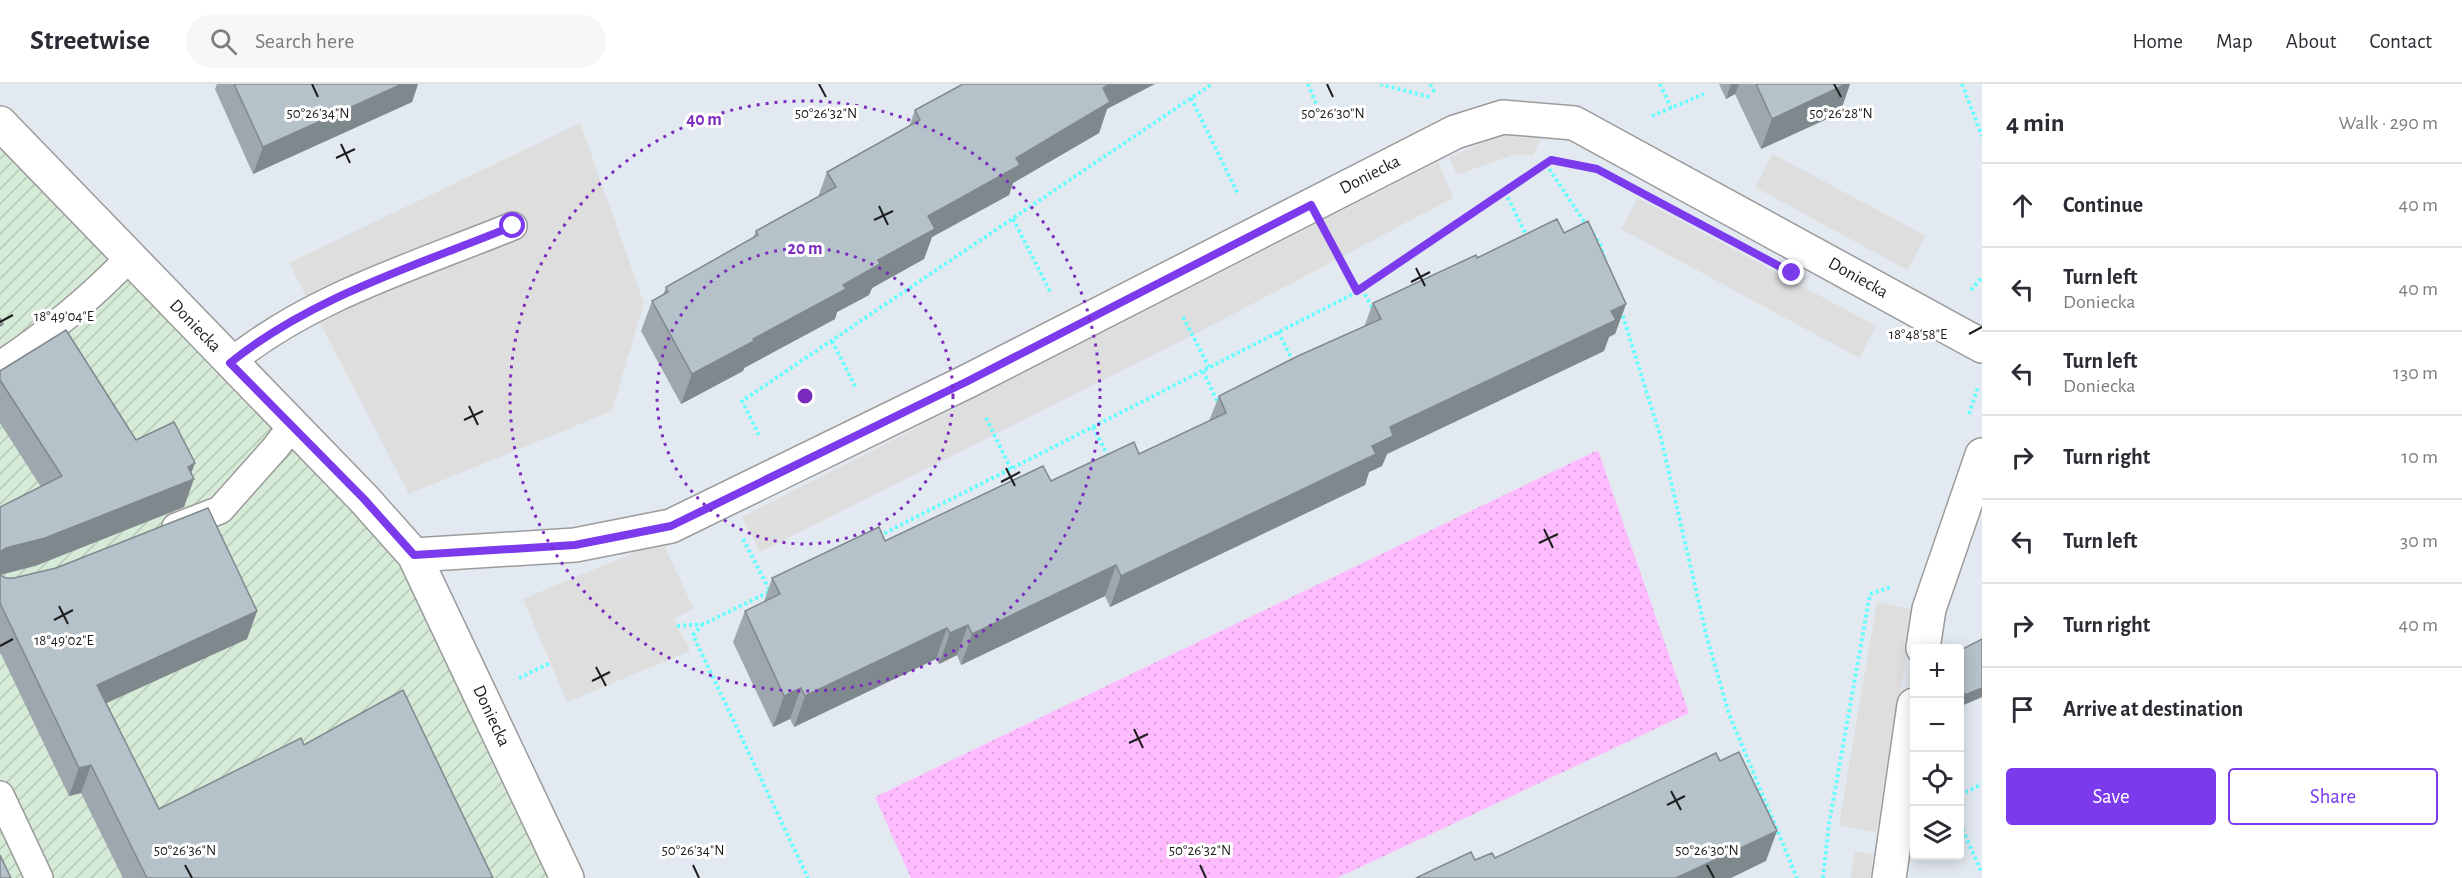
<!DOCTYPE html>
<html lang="en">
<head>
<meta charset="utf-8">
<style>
	body { margin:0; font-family:"Alegreya Sans",sans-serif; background:#f7f7f7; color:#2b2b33 }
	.controls { position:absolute; right:18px; bottom:18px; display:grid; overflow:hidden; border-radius:6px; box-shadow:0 3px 15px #0003 }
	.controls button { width:54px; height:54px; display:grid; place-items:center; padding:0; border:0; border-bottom:2px solid #e1e1e2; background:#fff; color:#2b2b33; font:30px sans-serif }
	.stop { position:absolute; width:18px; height:18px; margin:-14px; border:4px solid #7c3aed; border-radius:50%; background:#fff }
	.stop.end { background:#7c3aed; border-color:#fff; box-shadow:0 2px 6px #0008 }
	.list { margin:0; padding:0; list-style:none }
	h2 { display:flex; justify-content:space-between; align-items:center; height:78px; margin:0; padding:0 24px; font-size:26px }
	h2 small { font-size:20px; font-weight:400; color:#7c7c81 }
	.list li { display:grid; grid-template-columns:39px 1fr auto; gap:18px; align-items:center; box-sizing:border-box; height:84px; padding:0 24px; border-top:2px solid #e1e1e2 }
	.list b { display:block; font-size:22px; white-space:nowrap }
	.list p { margin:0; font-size:20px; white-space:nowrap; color:#7c7c81 }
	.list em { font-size:20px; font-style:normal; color:#7c7c81 }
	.actions { display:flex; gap:12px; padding:18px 24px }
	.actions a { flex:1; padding:14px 0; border:2px solid #7c3aed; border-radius:6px; text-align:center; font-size:21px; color:#7c3aed }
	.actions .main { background:#7c3aed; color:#fff }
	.icon { flex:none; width:33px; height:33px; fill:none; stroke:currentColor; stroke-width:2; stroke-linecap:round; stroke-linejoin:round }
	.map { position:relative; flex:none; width:1982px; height:794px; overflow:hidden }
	header { display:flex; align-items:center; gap:36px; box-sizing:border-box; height:84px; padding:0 30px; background:#fff; border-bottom:2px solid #e1e1e2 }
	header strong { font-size:28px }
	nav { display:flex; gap:33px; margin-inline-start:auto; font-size:21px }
	.search { width:420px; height:54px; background:#f7f7f7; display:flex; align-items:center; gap:15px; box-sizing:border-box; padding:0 21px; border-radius:33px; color:#7c7c81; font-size:22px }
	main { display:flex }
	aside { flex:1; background:#fff }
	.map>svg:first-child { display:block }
	.industrial { fill:url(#industrial-furrows) }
	.park { fill:url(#park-dots) }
	.parking { fill:#dedede }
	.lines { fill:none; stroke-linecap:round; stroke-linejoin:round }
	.service-casing { stroke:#9b9b9b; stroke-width:30 }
	.minor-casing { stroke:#9b9b9b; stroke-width:36 }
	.path { stroke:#66fdff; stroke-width:4; stroke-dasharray:3 3; stroke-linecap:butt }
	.service { stroke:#fff; stroke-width:27 }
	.minor { stroke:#fff; stroke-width:33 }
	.wall { fill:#9da7ad }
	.shaded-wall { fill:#7f888d }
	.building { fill:#b6c2c9; stroke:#7f888d; stroke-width:1.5 }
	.route { stroke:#7c3aed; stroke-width:8 }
	.ticks { fill:none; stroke:#1e1e1e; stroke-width:2 }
	.ring { fill:none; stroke:#7b2cbf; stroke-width:3; stroke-dasharray:3 6 }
	.labels { text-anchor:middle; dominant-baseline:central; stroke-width:6; stroke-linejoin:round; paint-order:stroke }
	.street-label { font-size:18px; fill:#1e1e1e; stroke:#fff }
	.ticks-label { font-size:15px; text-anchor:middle; fill:#1e1e1e; stroke:#fff; stroke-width:6; stroke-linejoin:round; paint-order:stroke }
	.centre { fill:#7b2cbf; stroke:#fff; stroke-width:3 }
	.ring-label { font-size:18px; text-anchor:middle; font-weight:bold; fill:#7b2cbf; stroke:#fff; stroke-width:6; stroke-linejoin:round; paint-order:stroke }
</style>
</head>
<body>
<header>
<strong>Streetwise</strong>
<div class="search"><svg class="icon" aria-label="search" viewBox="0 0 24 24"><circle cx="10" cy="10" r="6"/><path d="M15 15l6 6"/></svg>Search here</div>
<nav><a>Home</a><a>Map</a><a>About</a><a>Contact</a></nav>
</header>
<main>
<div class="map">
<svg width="1982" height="794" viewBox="0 0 1982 794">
	<defs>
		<pattern id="industrial-furrows" width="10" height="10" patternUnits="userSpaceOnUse" patternTransform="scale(1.5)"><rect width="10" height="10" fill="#d5ead7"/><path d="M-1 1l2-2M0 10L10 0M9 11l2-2" fill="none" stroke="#b6c8b8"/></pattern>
		<pattern id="park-dots" width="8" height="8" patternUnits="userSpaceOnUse" patternTransform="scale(1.5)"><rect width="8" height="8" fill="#febcff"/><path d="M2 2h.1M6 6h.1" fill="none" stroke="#d9a1da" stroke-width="1.8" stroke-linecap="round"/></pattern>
	</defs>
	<rect width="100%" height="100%" fill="#e3e9f0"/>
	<path class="industrial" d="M0,39L414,471L567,794H0Z"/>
	<path class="park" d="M1598,366L1689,629L1337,794H911L875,713Z"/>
	<path class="parking" d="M580,39L644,219L612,327L409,410L289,179Z
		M1518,50L1542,52L1533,71H1513L1457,91L1449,73L1497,53Z
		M1773,70L1926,152L1907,186L1755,103Z
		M1438,78L1453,114L1199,248L760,468L742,433Z
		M1638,114L1876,242L1859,274L1621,145Z
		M662,457L694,525L674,535L690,567L567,618L523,515Z
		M1877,518L1914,526L1876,748L1839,741Z
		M1855,767L1873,771L1870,794H1851Z"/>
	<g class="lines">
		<defs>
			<path id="service" d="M230,279C310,213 418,181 513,142
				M0,281C44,253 93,212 129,174
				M176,443L220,426L276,363L292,342
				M0,711L39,794"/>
			<path id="minor" d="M0,39L364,415L414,471L567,794
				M414,471L575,461L671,442L968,297L1455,48L1503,33L1574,39L1982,262
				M1923,564L1929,525L1982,371
				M1889,794L1914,621"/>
		</defs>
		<use href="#service" class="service-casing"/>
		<use href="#minor" class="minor-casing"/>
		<path class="path" d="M1308,0L1322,34
			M1380,0L1429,13
			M1430,0L1435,9
			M1660,0L1671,24
			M1962,0L1982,52
			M1191,14L1238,110
			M1652,32L1704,10
			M1546,80L1587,142
			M1505,108L1527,153
			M1013,135L1051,209
			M1593,150L1600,160L1605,176
			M1331,158L1357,208
			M1362,205L1373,225
			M1971,206L1982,193
			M1621,226L1661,354L1707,554L1729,630L1797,794
			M1183,233L1209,283
			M1278,248L1294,279
			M832,257L856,304
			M1203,287L1218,319
			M1969,330L1978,303
			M986,334L1011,385
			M1093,343L1109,374
			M759,351L742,317L1212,0
			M879,452L1357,208L1545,81
			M743,455L770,507
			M703,540L693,551L808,794
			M677,542L704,540L771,507
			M519,594L550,579
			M1960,711L1982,700
			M1960,740L1982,789
			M1823,794L1829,740L1870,510L1890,503"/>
		<use href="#service" class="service"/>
		<use href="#minor" class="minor"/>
	</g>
	<path class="wall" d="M217,0H418L412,18L253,90L215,5Z
		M1719,0H1850L1840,29L1761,65L1735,10L1726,15Z
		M1107,25L1099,49L1013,99L1009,111L932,153L924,175L872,204L869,211L837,228L835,235L744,284L743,287L681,320L641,247L652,217L663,211L666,203L753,154L756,147L818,113L827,88L909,43L915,26Z
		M1564,149L1626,220L1615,250L1609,253L1604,267L1387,370L1382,382L1369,388L1365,401L1110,523L1105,512L961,581L957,571L939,580L936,575L794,643L790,635L773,643L733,558L745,527L764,518L772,494L885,457L1051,397L1139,370L1209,337L1219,312L1364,243L1373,219L1477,174Z
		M0,296L136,356L192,389L184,423L35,482L41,403L0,339Z
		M0,491L6,494L257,527L247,555L106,619L159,725L304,661L493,794H123L81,709L69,712L0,568Z
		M1982,555V613L1961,622L1959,618V567Z"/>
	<path class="shaded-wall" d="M402,0H418L412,18L253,90L263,63Z
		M1109,0H1155L1107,25L1099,49L1013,99L1009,111L932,153L924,175L872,204L869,211L837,228L835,235L744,284L743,287L681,320L692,290L843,201L878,176L928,132L1016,74L1103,4Z
		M1731,0H1739L1735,10L1726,15Z
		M1846,0H1850L1840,29L1761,65L1772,35Z
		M1626,220L1615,250L1609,253L1604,267L1387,370L1382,382L1369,388L1365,401L1110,523L1121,492L1372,362L1390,343Z
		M195,379L188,398L194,395L184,423L35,482L0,491V468L6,464Z
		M1116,481L1105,512L961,581L972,550Z
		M257,527L247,555L87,628L97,601Z
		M968,541L957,571L939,580L950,549Z
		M947,544L936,575L794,643L805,612Z
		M801,604L790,635L773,643L784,612Z
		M1982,604V613L1961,622L1965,611Z
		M91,681L81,709L69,712L79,684Z
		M1777,747L1766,777L1731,794H1676Z"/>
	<path class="building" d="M234,0H402L263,63Z
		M963,0H1109L1103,4L1110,18L1016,74L1020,81L928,132L935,145L878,176L880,180L843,201L846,205L753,255L754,257L692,290L652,217L668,208L666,203L758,151L756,147L836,103L827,88L920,36L915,26Z
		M1756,0H1846L1772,35Z
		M1557,135L1564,149L1588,137L1626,220L1611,227L1616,236L1390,343L1393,352L1372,362L1376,370L1121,492L1116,481L972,550L968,541L950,549L947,544L805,612L801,604L784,612L745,527L780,510L772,494L879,443L885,457L1043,382L1051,397L1134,358L1139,370L1226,329L1219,312L1298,272L1381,235L1373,219L1476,171L1477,174Z
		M0,234L3,240L0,242Z
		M66,246L136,356L174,338L195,379L188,383L194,395L45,454L6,464L0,468V423L62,392L0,296V287Z
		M208,424L257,527L97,601L159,725L301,654L304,661L403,606L493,794H147L91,681L79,684L0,519V491L6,494H14L56,484Z
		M1982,555V604L1965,611L1959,598V567Z
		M1739,668L1777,747L1676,794H1416L1471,768L1475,776L1492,769L1495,774L1716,669L1720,677Z
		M0,771L11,794H0Z"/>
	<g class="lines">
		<path class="route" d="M513,142C418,181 311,213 230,279L364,415L414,471L575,461L671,442L968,297L1311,121L1357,207L1551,76L1597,85L1792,189"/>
	</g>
	<path class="ticks" d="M312,0L318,13M819,0L826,13M1327,0L1333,13M1834,0L1841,13M341,60L350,79M336,74L355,65M879,122L888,141M874,136L893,127M1416,184L1425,202M1411,198L1430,188M0,238L13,231M1969,250L1982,243M469,322L478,341M464,336L483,327M1006,384L1015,402M1001,398L1020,388M1544,445L1553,464M1539,459L1558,450M59,522L68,540M54,536L73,526M0,562L13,555M596,583L606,602M592,597L610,588M1134,645L1143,664M1129,659L1148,650M1671,707L1681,726M1667,721L1685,712M185,781L192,794M693,781L699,794M1200,781L1206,794M1707,781L1714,794"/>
	<g class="ring">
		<circle cx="805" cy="312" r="148"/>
		<circle cx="805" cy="312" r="295"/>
	</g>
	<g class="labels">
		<g class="street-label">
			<text transform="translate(1370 91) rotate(-27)">Doniecka</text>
			<text transform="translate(1858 194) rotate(29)">Doniecka</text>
			<text transform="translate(195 242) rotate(46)">Doniecka</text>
			<text transform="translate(491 632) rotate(65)">Doniecka</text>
		</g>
	</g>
	<g class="ticks-label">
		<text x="318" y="34">50°26'34"N</text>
		<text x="1333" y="34">50°26'30"N</text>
		<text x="1841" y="34">50°26'28"N</text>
		<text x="826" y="34">50°26'32"N</text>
		<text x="64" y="237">18°49'04"E</text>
		<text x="1918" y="255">18°48'58"E</text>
		<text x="64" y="561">18°49'02"E</text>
		<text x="185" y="771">50°26'36"N</text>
		<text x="693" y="771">50°26'34"N</text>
		<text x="1200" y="771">50°26'32"N</text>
		<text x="1707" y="771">50°26'30"N</text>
	</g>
	<circle cx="805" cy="312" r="9" class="centre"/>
	<g class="ring-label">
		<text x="704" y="41">40 m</text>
		<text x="805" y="170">20 m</text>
	</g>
</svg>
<div class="controls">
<button>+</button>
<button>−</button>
<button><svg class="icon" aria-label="locate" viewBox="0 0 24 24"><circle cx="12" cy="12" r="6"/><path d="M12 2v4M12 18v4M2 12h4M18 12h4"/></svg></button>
<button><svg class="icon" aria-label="layers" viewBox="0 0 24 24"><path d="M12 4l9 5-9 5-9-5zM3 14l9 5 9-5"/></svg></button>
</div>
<div class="stop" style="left:513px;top:142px"></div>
<div class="stop end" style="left:1792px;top:189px"></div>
</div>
<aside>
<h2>4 min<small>Walk · 290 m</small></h2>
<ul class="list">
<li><svg class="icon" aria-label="ahead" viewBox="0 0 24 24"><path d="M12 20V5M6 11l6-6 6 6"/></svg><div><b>Continue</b></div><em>40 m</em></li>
<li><svg class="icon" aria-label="left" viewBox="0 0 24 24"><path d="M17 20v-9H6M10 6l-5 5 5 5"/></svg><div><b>Turn left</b><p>Doniecka</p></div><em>40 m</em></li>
<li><svg class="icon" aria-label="left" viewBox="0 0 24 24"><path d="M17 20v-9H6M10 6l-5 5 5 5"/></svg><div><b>Turn left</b><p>Doniecka</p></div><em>130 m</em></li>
<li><svg class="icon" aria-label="right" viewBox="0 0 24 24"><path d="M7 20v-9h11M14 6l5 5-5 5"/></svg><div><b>Turn right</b></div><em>10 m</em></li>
<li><svg class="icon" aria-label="left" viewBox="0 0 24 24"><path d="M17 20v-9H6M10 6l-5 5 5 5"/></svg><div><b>Turn left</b></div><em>30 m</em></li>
<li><svg class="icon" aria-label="right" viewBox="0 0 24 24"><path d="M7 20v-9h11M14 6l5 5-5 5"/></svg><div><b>Turn right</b></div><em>40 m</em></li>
<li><svg class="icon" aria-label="arrive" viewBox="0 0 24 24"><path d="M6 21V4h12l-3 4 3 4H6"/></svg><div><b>Arrive at destination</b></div></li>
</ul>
<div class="actions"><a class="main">Save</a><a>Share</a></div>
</aside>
</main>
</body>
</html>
